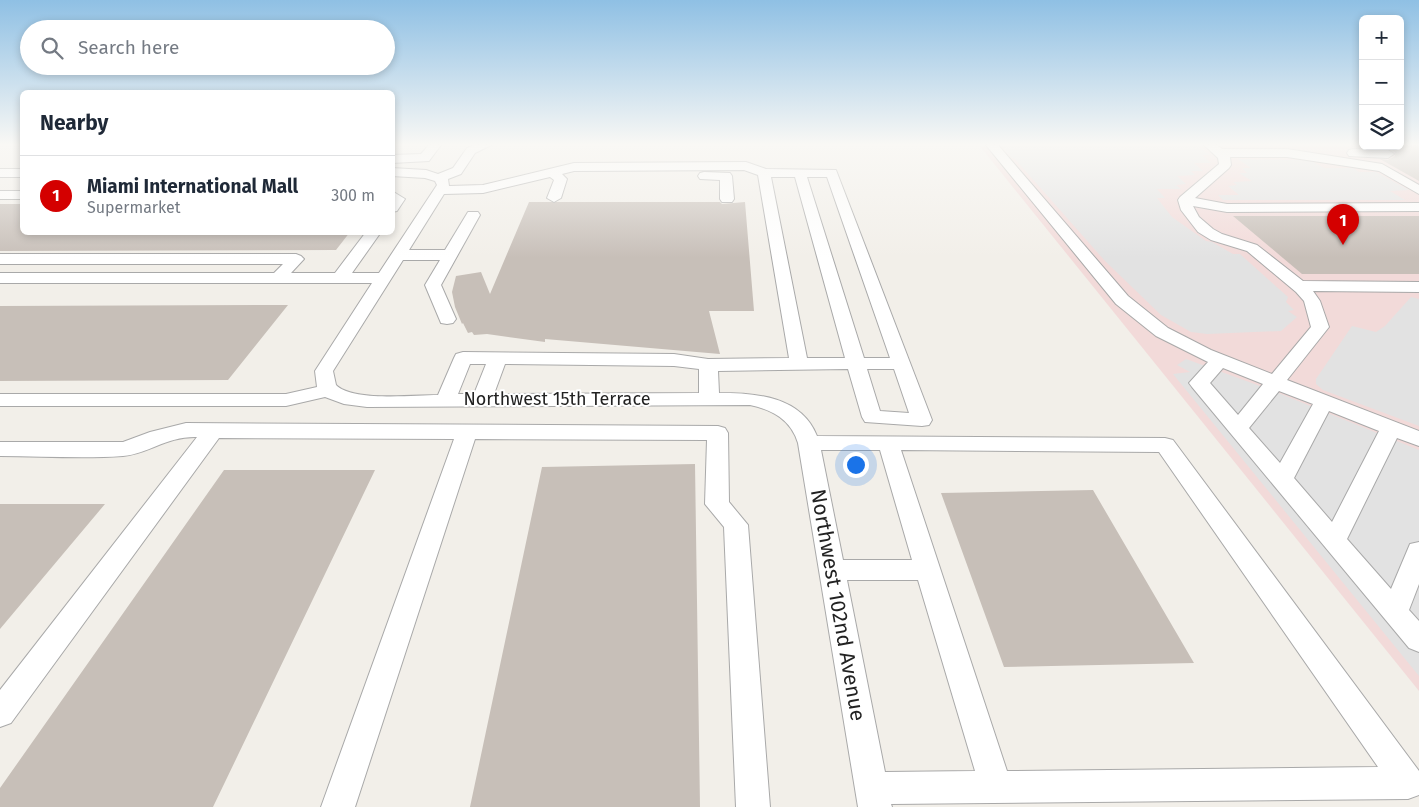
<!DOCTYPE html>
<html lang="en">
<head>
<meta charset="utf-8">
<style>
	body { margin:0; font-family:"Fira Sans",sans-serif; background:#f2f2f3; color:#1f2937 }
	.controls { position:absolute; right:15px; top:15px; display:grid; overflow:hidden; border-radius:8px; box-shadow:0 2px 8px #0003 }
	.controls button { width:45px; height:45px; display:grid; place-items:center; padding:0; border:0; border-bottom:1px solid #e0e1e3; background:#fff; color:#1f2937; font:25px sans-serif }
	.you { position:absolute; left:855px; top:464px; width:18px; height:18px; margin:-12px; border:4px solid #fff; border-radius:50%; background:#1a73e8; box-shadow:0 0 0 8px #1a73e833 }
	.badge { display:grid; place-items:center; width:32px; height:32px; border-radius:50%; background:#d40000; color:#fff; font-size:16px; font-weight:700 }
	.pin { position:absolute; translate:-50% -41px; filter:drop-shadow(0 1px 2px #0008) }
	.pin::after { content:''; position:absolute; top:26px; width:18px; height:15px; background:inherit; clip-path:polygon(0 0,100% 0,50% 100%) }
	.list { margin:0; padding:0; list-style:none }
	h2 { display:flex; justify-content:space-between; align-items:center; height:65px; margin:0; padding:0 20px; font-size:21px }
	h2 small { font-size:16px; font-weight:400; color:#747a83 }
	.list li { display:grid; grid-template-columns:32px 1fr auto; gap:15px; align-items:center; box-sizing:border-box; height:80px; padding:0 20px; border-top:1px solid #e0e1e3 }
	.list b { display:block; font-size:19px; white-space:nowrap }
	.list p { margin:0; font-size:16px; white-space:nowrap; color:#747a83 }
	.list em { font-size:16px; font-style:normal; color:#747a83 }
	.icon { flex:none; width:28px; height:28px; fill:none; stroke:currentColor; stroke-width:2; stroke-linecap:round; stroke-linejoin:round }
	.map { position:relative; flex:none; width:1419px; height:807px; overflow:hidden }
	.search { position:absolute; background:#fff; box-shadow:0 2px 8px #0003; left:20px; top:20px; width:375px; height:55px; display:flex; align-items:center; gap:12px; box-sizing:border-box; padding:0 18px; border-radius:28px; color:#747a83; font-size:19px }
	.panel { position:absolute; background:#fff; box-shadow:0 2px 8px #0003; left:20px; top:90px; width:375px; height:145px; border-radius:8px }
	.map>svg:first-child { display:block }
	.commercial { fill:#f2dad9 }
	.parking { fill:#e2e2e2 }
	.building { fill:#c7bfb8 }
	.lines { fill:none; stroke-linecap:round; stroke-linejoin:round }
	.minor-casing { stroke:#a9a9a9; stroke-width:2 }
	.minor { fill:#fff; fill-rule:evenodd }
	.labels { text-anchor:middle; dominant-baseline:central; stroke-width:4; stroke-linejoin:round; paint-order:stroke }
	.street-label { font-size:18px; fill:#222; stroke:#fff }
	.near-street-label { font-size:21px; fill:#222; stroke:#fff }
</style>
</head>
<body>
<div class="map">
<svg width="1419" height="807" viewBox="0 0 1419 807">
	<rect width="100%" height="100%" fill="#f2efe9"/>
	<path class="commercial" d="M979,145H1419V691Z"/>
	<path class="parking" d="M1001,145H1196L1210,155H1202L1211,163H1194L1203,171H1191L1195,175L1177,176L1186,184L1176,185L1181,189H1157L1165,198H1157L1172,217L1206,241L1212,242L1233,254H1240L1288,297L1286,302L1294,310L1288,311L1297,317L1281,331L1207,334L1191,332L1161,315L1105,261L1015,159L1012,158Z
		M1238,159L1310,160L1324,168H1353L1359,172H1376L1409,190L1390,191L1405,200H1223L1218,195H1239L1228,186L1237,185L1233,182L1252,181L1239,173H1247L1242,168H1251Z
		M1411,297L1419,299V426L1323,390L1316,384V379L1352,326L1376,332L1385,326Z
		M1186,359L1271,390L1419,450V676L1173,374L1190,372L1177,365Z"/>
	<path class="building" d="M1400,145H1419V181L1380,159L1388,160L1395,156V152L1389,148L1356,146Z
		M529,202H720L722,204L745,202L754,311H709L720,354L545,339V342L487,334L474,335L472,332L468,333L463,323L462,324L455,307L452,292L456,276L481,272L490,294Z
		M0,204H22V232H350L336,250L0,251Z
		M1233,216H1419V274H1302Z
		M288,305L228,380L0,381V306Z
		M695,464L700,807H470L542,467Z
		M224,470H375L213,807H0V788Z
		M1093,490L1194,663L1004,667L941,493Z
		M0,504H105L0,629Z"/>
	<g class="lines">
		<defs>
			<path id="minor" d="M429,145H441L429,161L392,163V155L421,154Z
				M474,145H491L475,153L461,174L448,179L449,186L483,185L574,163L746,162L766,169L836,170L932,420L929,425L922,426L865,422L862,417L848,369L718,371L719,393C756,393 801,396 817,436L1165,438L1173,440L1419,771V795L1408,799L891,804L892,807H858L798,443C791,420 773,410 750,405L367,407L344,404L325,397L286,406H0V394H286L317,387L315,371L372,283H0V273H274L283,264H0V254H296L301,256L304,259L291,273H335L366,232H381L352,273H379L437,185L435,181L425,178L392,176V168L426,170L438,174L453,168L467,148ZM744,170L758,175L789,358L708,359L674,354L463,352L456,354L454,358L438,395C415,395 353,402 336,385L333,371L403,260H440L425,285L441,323L447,324L453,323L456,319L441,285L480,215L478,212H468L445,250H409L444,194L483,193L550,177L554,180L547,198L554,202L561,198L567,179L562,174L574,171ZM771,177H795L845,358H807ZM807,177H827L890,358H864ZM470,364H486L474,394H458ZM505,364L674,366L699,369V393L494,394ZM867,369H894L909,413L880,411ZM821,450H880L912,560H843ZM901,450L1159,452L1378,767L1007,771ZM847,580H918L975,771L885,772Z
				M986,145H998L1128,296L1168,328L1211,350L1272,374L1311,327L1304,301L1296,292L1247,251L1211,240L1198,232L1181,210L1178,200L1180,197L1219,164L1218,158L1204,145H1217L1222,149H1287L1382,164L1419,185V194L1379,171L1287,157H1230L1231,165L1229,168L1195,198L1227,204L1419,203V211L1227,212L1193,206L1199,217L1213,229L1222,234L1257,245L1303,281L1419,282V292L1313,291L1320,301L1329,327L1287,380L1419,431V446L1397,438L1347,539L1391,589L1410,544L1419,542V584L1409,610L1419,621V652L1409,648L1192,387L1189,383L1208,362L1156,336L1116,304ZM1223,368L1263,384L1238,415L1210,383ZM1279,391L1313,404L1280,463L1249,428ZM1329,411L1379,431L1332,522L1294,478Z
				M1353,149L1388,150L1394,154L1388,158L1349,156L1347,153L1349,150Z
				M0,169H22V177H0Z
				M704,172L730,173L732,176L734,199L732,202H722L720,199V180L700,179L698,176L700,173Z
				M0,191H22V199H0Z
				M392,191L405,199L397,211L392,212Z
				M186,423L718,426L725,428L728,433L729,502L748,525L770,807H736L724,527L705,504L707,440L475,439L355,807H321L454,439L219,438L11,723L0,727V690L197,437C167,436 148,454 123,456C83,459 41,456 0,456V442H123L150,432Z"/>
		</defs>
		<use href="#minor" class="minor-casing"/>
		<use href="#minor" class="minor"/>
	</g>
	<linearGradient id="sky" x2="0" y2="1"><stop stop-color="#8fc0e4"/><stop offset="0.56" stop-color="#f9f8f5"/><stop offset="1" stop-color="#f9f8f5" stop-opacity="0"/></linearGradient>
	<rect width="1419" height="258" fill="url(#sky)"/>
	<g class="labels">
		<g class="street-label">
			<text x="557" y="399">Northwest 15th Terrace</text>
		</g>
		<g class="near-street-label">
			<text transform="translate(838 605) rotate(80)">Northwest 102nd Avenue</text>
		</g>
	</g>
</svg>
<div class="controls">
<button>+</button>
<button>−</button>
<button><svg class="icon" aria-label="layers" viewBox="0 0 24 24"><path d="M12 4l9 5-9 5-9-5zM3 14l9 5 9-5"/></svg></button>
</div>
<div class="you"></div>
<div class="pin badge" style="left:1343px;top:245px">1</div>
<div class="search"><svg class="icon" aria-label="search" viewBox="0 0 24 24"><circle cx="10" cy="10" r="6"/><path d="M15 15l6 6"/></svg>Search here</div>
<section class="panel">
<h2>Nearby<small></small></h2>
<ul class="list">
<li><span class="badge">1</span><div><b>Miami International Mall</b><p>Supermarket</p></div><em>300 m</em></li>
</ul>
</section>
</div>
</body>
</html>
